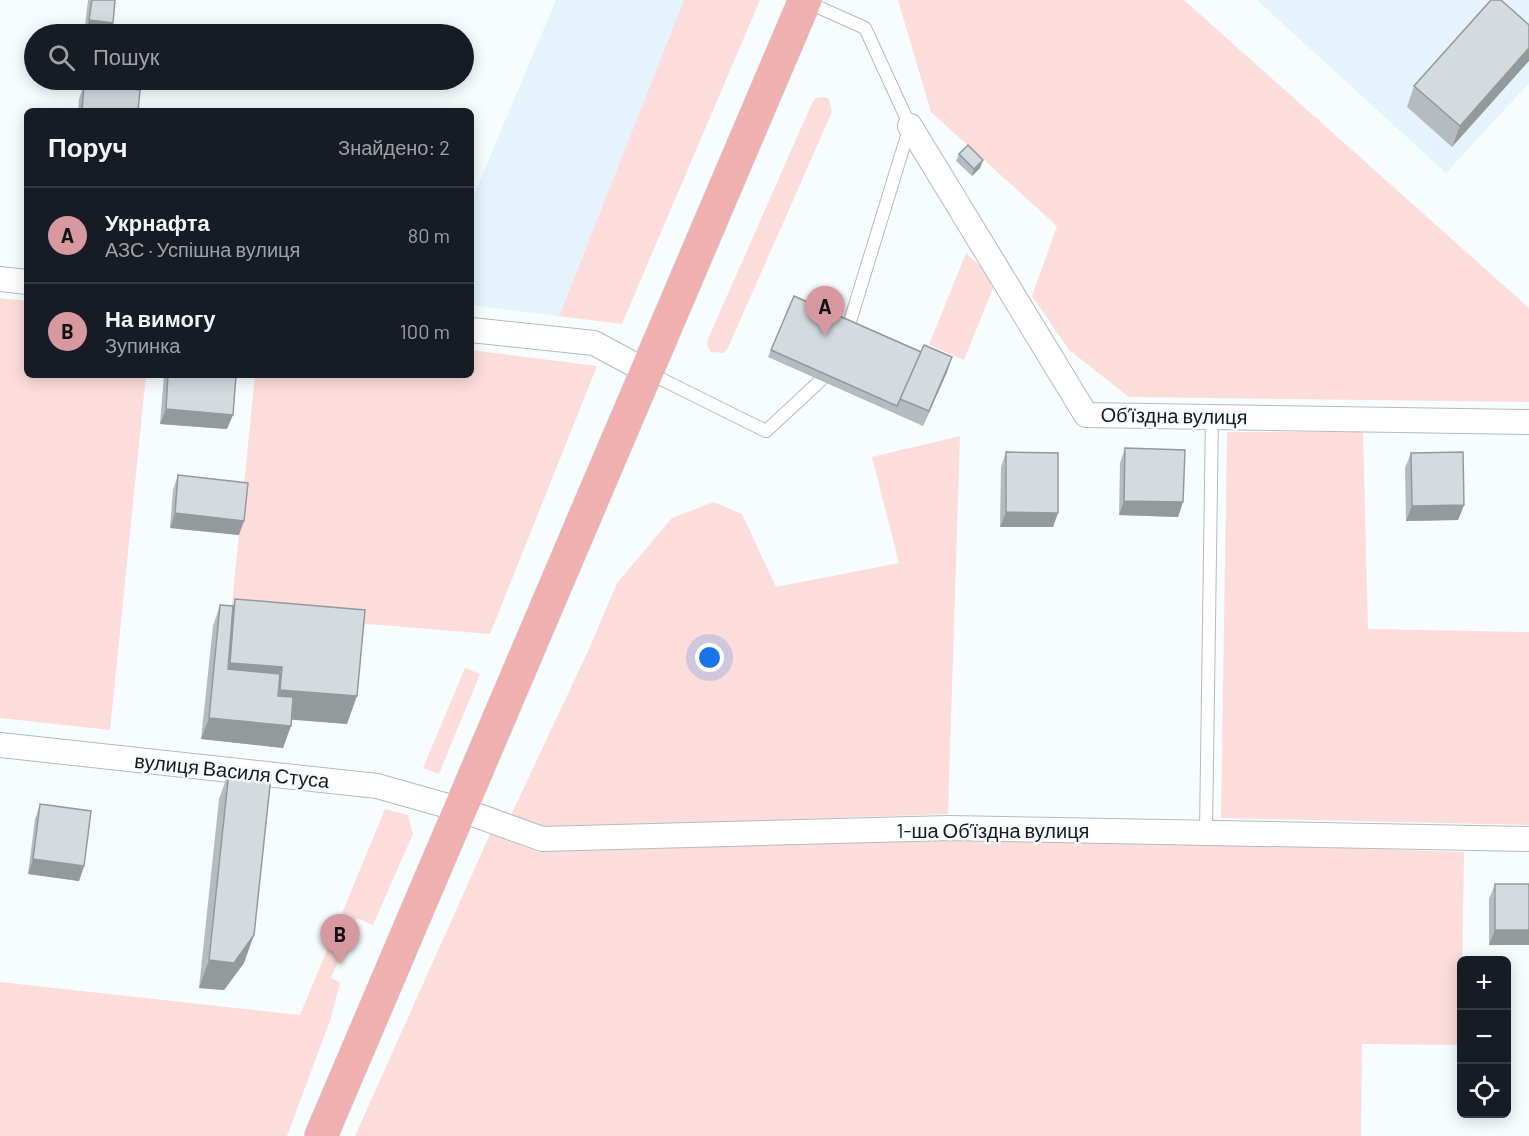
<!DOCTYPE html>
<html lang="uk">
<head>
<meta charset="utf-8">
<style>
	body { margin:0; font-family:Barlow,sans-serif; background:#20242c; color:#f1f3f6 }
	.controls { position:absolute; right:18px; bottom:18px; display:grid; overflow:hidden; border-radius:9px; box-shadow:0 3px 15px #0003 }
	.controls button { width:54px; height:54px; display:grid; place-items:center; padding:0; border:0; border-bottom:2px solid #363941; background:#171b24; color:#f1f3f6; font:30px sans-serif }
	.you { position:absolute; left:710px; top:658px; width:21px; height:21px; margin:-15px; border:4px solid #fff; border-radius:50%; background:#1a73e8; box-shadow:0 0 0 9px #1a73e833 }
	.badge { display:grid; place-items:center; width:39px; height:39px; border-radius:50%; background:#d8989f; color:#111; font-size:20px; font-weight:700 }
	.pin { position:absolute; translate:-50% -50px; filter:drop-shadow(0 2px 3px #0008) }
	.pin::after { content:''; position:absolute; top:32px; width:21px; height:18px; background:inherit; clip-path:polygon(0 0,100% 0,50% 100%) }
	.list { margin:0; padding:0; list-style:none }
	h2 { display:flex; justify-content:space-between; align-items:center; height:78px; margin:0; padding:0 24px; font-size:26px }
	h2 small { font-size:20px; font-weight:400; color:#9ea1a6 }
	.list li { display:grid; grid-template-columns:39px 1fr auto; gap:18px; align-items:center; box-sizing:border-box; height:96px; padding:0 24px; border-top:2px solid #363941 }
	.list b { display:block; font-size:22px; white-space:nowrap }
	.list p { margin:0; font-size:20px; white-space:nowrap; color:#9ea1a6 }
	.list em { font-size:20px; font-style:normal; color:#9ea1a6 }
	.icon { flex:none; width:33px; height:33px; fill:none; stroke:currentColor; stroke-width:2; stroke-linecap:round; stroke-linejoin:round }
	.map { position:relative; flex:none; width:1529px; height:1136px; overflow:hidden }
	.search { position:absolute; background:#171b24; box-shadow:0 3px 15px #0003; left:24px; top:24px; width:450px; height:66px; display:flex; align-items:center; gap:15px; box-sizing:border-box; padding:0 21px; border-radius:33px; color:#9ea1a6; font-size:22px }
	.panel { position:absolute; background:#171b24; box-shadow:0 3px 15px #0003; left:24px; top:108px; width:450px; height:270px; border-radius:9px }
	.map>svg:first-child { display:block }
	.built { fill:#e4f3fc }
	.green { fill:#fddddb }
	.lines { fill:none; stroke-linecap:round; stroke-linejoin:round }
	.service-casing { stroke:#b3bbbf; stroke-width:14 }
	.minor-casing { stroke:#b3bbbf; stroke-width:26 }
	.primary-casing { stroke:#d5d6d6; stroke-width:34 }
	.service { stroke:#fff; stroke-width:12 }
	.minor { stroke:#fff; stroke-width:24 }
	.primary { stroke:#f0b0b0; stroke-width:33 }
	.wall { fill:#b5bcc0 }
	.shaded-wall { fill:#94999c }
	.building { fill:#d3dbdf; stroke:#94999c; stroke-width:1.5 }
	.labels { text-anchor:middle; dominant-baseline:central; stroke-width:5; stroke-linejoin:round; paint-order:stroke }
	.street-label { font-size:20px; fill:#181b1d; stroke:#f7fcff }
</style>
</head>
<body>
<div class="map">
<svg width="1529" height="1136" viewBox="0 0 1529 1136">
	<rect width="100%" height="100%" fill="#f7fcff"/>
	<path class="built" d="M556,0H684L559,316L471,305V202Z
		M1257,0H1529V83L1446,173Z"/>
	<path class="green" d="M684,0H760L622,324L559,316Z
		M898,0H1184L1529,308V402L1129,397L1069,350L1032,296L1057,226L931,112Z
		M823,97L829,99L832,112L728,348L724,353L711,352L707,346L708,339L812,103L816,98Z
		M966,253L996,281L964,360L929,345Z
		M0,298L27,301V375H146L110,730L0,718Z
		M471,350L597,366L490,634L231,613L255,375H471Z
		M1227,432H1363L1368,629L1529,632V825L1221,818Z
		M960,436L948,814L544,828L511,815L589,649L617,583L672,518L714,502L742,514L776,587L899,563L872,457Z
		M465,668L480,674L439,774L423,768Z
		M385,809L408,815L413,834L373,925L357,918L331,978L340,982L331,1018L287,1136H0V982L300,1015Z
		M491,832L537,852L949,840L1206,843L1464,852L1461,1045L1362,1044L1361,1136H355Z"/>
	<g class="lines">
		<defs>
			<path id="service" d="M807,2L865,28L910,126L848,328
				M649,373L766,431L821,380
				M1206,831L1212,415"/>
			<path id="minor" d="M910,126L1086,415L1529,422
				M0,279L27,282
				M471,330L594,343L648,372
				M0,745L377,786L462,810L542,839L949,828L1529,839"/>
			<path id="primary" d="M321,1136L805,0"/>
		</defs>
		<use href="#service" class="service-casing"/>
		<use href="#minor" class="minor-casing"/>
		<use href="#primary" class="primary-casing"/>
		<use href="#service" class="service"/>
		<use href="#minor" class="minor"/>
		<use href="#primary" class="primary"/>
	</g>
	<path class="wall" d="M88,0H115L113,23L108,34H84Z
		M1529,25L1452,147L1407,107L1414,86Z
		M84,84L138,111H78L79,99Z
		M959,154L983,160L980,168L972,176L956,161Z
		M771,350L921,352L952,357L947,372L923,426L768,357Z
		M164,375H168L227,429L160,424Z
		M1125,448L1183,502L1178,517L1119,515L1120,463Z
		M1006,452L1053,527H1000L1001,467Z
		M1411,453L1464,505L1458,520L1406,521L1405,468Z
		M178,475L239,535L170,528L173,490Z
		M235,599L347,724L291,719L283,748L201,739L213,626L220,605L233,606Z
		M229,771L244,963L224,990L199,988L219,799Z
		M40,804L84,866L79,881L28,874L35,819Z
		M1495,884L1529,945H1489V899Z"/>
	<path class="shaded-wall" d="M89,20L113,23L108,34H84Z
		M1529,48V61L1452,147L1460,126Z
		M983,160L980,168L972,176L974,169Z
		M952,357L947,372L923,426L929,411Z
		M166,409L233,415L227,429L160,424Z
		M1124,501L1183,502L1178,517L1119,515Z
		M1464,505L1458,520L1406,521L1412,506Z
		M1006,512L1058,513L1053,527H1000Z
		M175,513L244,521L239,535L170,528Z
		M230,663L282,667L272,695L220,691Z
		M280,690L357,696L347,724L270,718Z
		M209,718L291,726L283,748L201,739Z
		M33,859L84,866L79,881L28,874Z
		M1495,930H1529V945H1489Z
		M254,935L244,963L224,990L199,988L209,960Z"/>
	<path class="building" d="M92,0H115L113,23L89,20Z
		M1491,0H1501L1529,25V48L1460,126L1414,86Z
		M84,84L140,90L138,111H82Z
		M968,145L983,160L974,169L959,154Z
		M794,296L921,352L897,406L771,350Z
		M924,345L952,357L929,411L900,399Z
		M168,375H236L233,415L166,409Z
		M1125,448L1185,450L1183,502L1124,501Z
		M1006,452L1058,453V513L1006,512Z
		M1463,452L1464,505L1412,506L1411,453Z
		M178,475L248,483L244,521L175,513Z
		M235,599L365,610L357,696L280,690L282,667L230,663Z
		M220,605L233,606L228,669L280,674L278,696L293,697L291,726L209,718Z
		M229,771L271,776L254,935L234,963L209,960Z
		M40,804L91,811L84,866L33,859Z
		M1495,884H1529V930H1495Z"/>
	<g class="labels">
		<g class="street-label">
			<text transform="translate(1174 415) rotate(1)">Обʼїздна вулиця</text>
			<text transform="translate(232 770) rotate(6)">вулиця Василя Стуса</text>
			<text x="993" y="830">1-ша Обʼїздна вулиця</text>
		</g>
	</g>
</svg>
<div class="controls">
<button>+</button>
<button>−</button>
<button><svg class="icon" aria-label="locate" viewBox="0 0 24 24"><circle cx="12" cy="12" r="6"/><path d="M12 2v4M12 18v4M2 12h4M18 12h4"/></svg></button>
</div>
<div class="you"></div>
<div class="pin badge" style="left:825px;top:336px">A</div>
<div class="pin badge" style="left:340px;top:964px">B</div>
<div class="search"><svg class="icon" aria-label="search" viewBox="0 0 24 24"><circle cx="10" cy="10" r="6"/><path d="M15 15l6 6"/></svg>Пошук</div>
<section class="panel">
<h2>Поруч<small>Знайдено: 2</small></h2>
<ul class="list">
<li><span class="badge">A</span><div><b>Укрнафта</b><p>АЗС · Успішна вулиця</p></div><em>80 m</em></li>
<li><span class="badge">B</span><div><b>На вимогу</b><p>Зупинка</p></div><em>100 m</em></li>
</ul>
</section>
</div>
</body>
</html>
